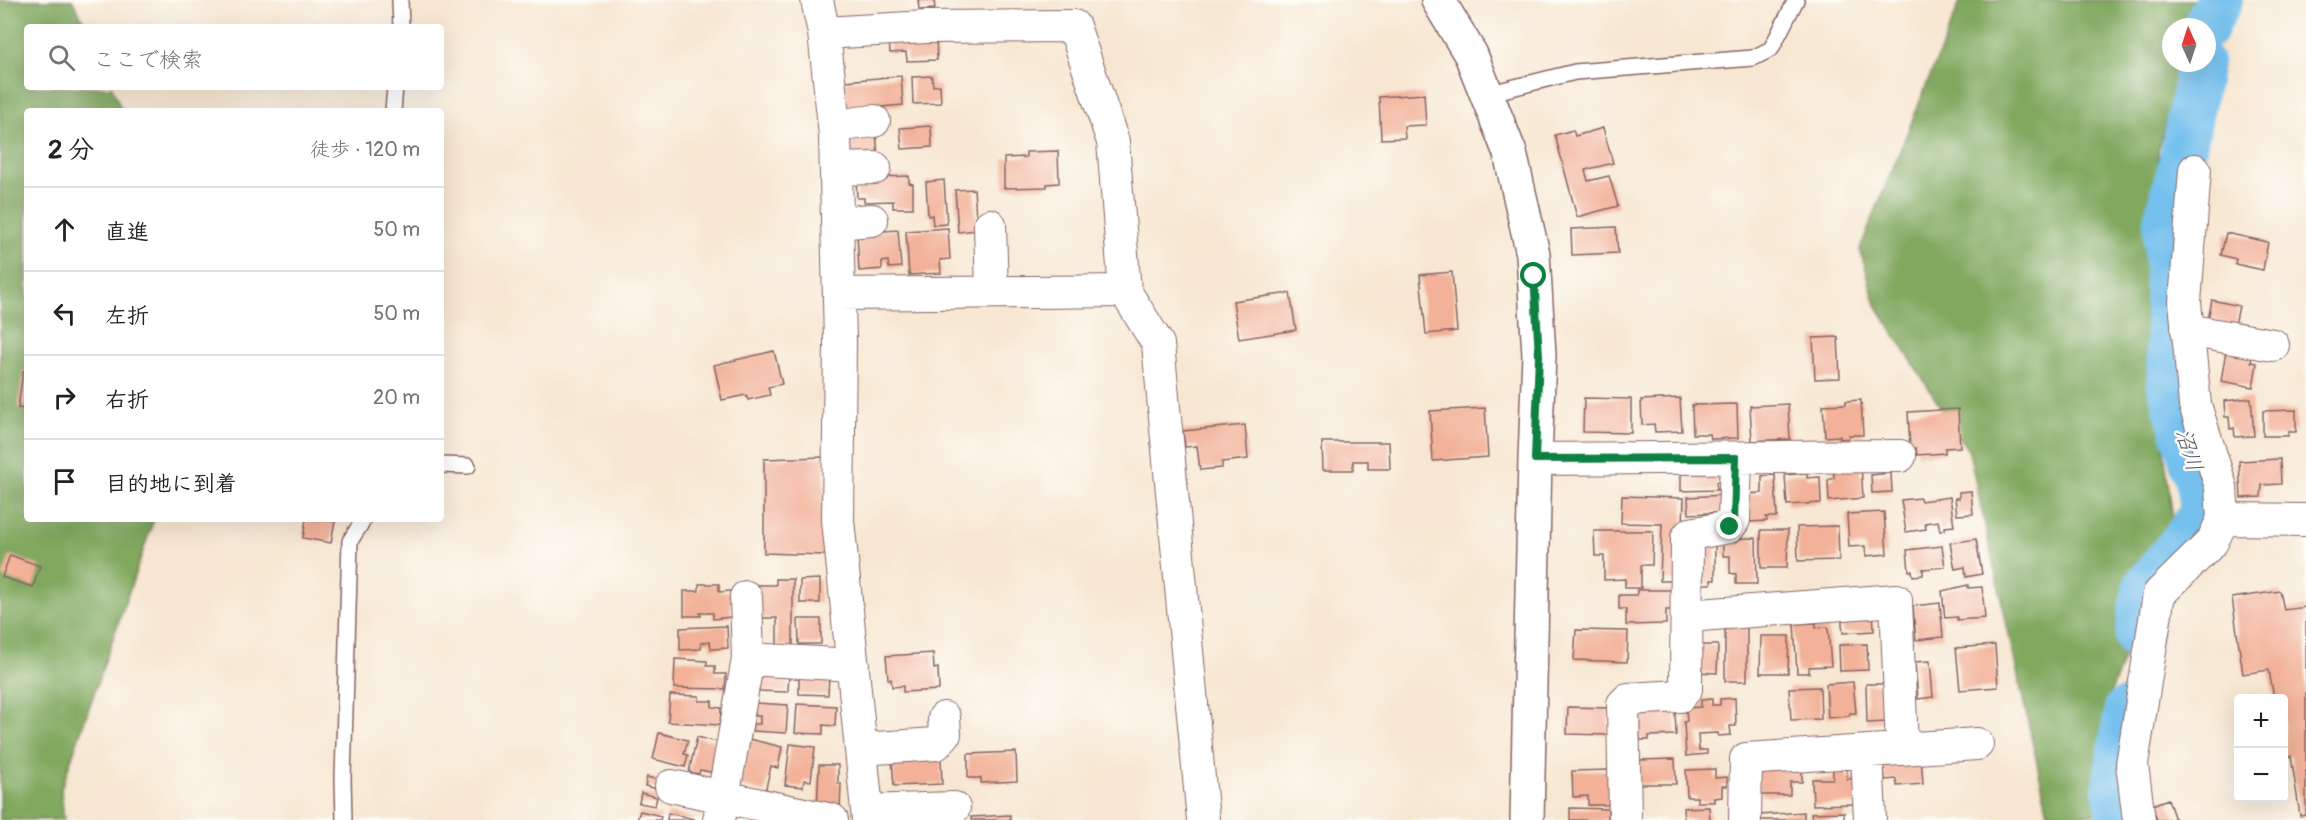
<!DOCTYPE html>
<html lang="ja">
<head>
<meta charset="utf-8">
<style>
	body { margin:0; font-family:Pangolin,"Klee One",sans-serif; background:#f2f2f2; color:#222 }
	.controls { position:absolute; right:18px; bottom:18px; display:grid; overflow:hidden; border-radius:6px; box-shadow:0 6px 24px #0002 }
	.controls button { width:54px; height:54px; display:grid; place-items:center; padding:0; border:0; border-bottom:2px solid #e0e0e0; background:#fff; color:#222; font:30px sans-serif }
	.compass { position:absolute; left:2162px; top:18px; width:54px; height:54px; border-radius:50%; background:#fff; box-shadow:0 6px 24px #0002; rotate:357deg }
	.stop { position:absolute; width:18px; height:18px; margin:-14px; border:4px solid #0b8043; border-radius:50%; background:#fff }
	.stop.end { background:#0b8043; border-color:#fff; box-shadow:0 2px 6px #0008 }
	.list { margin:0; padding:0; list-style:none }
	h2 { display:flex; justify-content:space-between; align-items:center; height:78px; margin:0; padding:0 24px; font-size:26px }
	h2 small { font-size:20px; font-weight:400; color:#767676 }
	.list li { display:grid; grid-template-columns:39px 1fr auto; gap:18px; align-items:center; box-sizing:border-box; height:84px; padding:0 24px; border-top:2px solid #e0e0e0 }
	.list b { display:block; font-size:22px; white-space:nowrap }
	.list em { font-size:20px; font-style:normal; color:#767676 }
	.icon { flex:none; width:33px; height:33px; fill:none; stroke:currentColor; stroke-width:2; stroke-linecap:round; stroke-linejoin:round }
	.map { position:relative; flex:none; width:2306px; height:820px; overflow:hidden }
	.search { position:absolute; background:#fff; box-shadow:0 6px 24px #0002; left:24px; top:24px; width:420px; height:66px; display:flex; align-items:center; gap:15px; box-sizing:border-box; padding:0 21px; border-radius:6px; color:#767676; font-size:22px }
	.panel { position:absolute; background:#fff; box-shadow:0 6px 24px #0002; left:24px; top:108px; width:420px; height:414px; border-radius:6px }
	.map>svg:first-child { display:block }
	.forest { fill:#80a85f; stroke:#656445; stroke-width:1.5 }
	.lines { fill:none; stroke-linecap:round; stroke-linejoin:round }
	.river { stroke:#75c0ee; stroke-width:46 }
	.building { fill:#f2b198 }
	.service-casing { stroke:#876565; stroke-width:18 }
	.minor-casing { stroke:#876565; stroke-width:34 }
	.tertiary-casing { stroke:#876565; stroke-width:36 }
	.service { stroke:#fff; stroke-width:15 }
	.minor { stroke:#fff; stroke-width:32 }
	.tertiary { stroke:#fff; stroke-width:33 }
	.route { stroke:#0b8043; stroke-width:8 }
	.labels { text-anchor:middle; dominant-baseline:central; stroke-width:5; stroke-linejoin:round; paint-order:stroke }
	.water-label { font-size:22px; font-style:italic; fill:#59576f; stroke:#fdfcf7 }
</style>
</head>
<body>
<div class="map">
<svg width="2306" height="820" viewBox="0 0 2306 820">
	<rect width="100%" height="100%" fill="#fdfcf7"/>
	<filter id="ink" filterUnits="userSpaceOnUse"><feTurbulence type="fractalNoise" baseFrequency=".0167" numOctaves="2"/><feDisplacementMap in="SourceGraphic" scale="12" xChannelSelector="R" yChannelSelector="G"/><feConvolveMatrix kernelMatrix="1 2 1 2 8 2 1 2 1" color-interpolation-filters="sRGB"/></filter>
	<filter id="wash" filterUnits="userSpaceOnUse"><feTurbulence type="fractalNoise" baseFrequency=".008" numOctaves="4" result="noise"/><feDisplacementMap in="SourceGraphic" scale="24" xChannelSelector="R" yChannelSelector="G"/><feGaussianBlur stdDeviation="1.35" result="paint"/><feColorMatrix in="noise" values="0 0 0 0 0 0 0 0 0 0 0 0 0 0 0 0 0 1.4 0 .05"/><feComposite in="paint" operator="in"/></filter>
	<g filter="url(#wash)">
		<rect width="100%" height="100%" fill="#f7e7d2"/>
		<path class="forest" d="M0,0H72L87,27H27V87H112L122,111H27V519H154L61,789L64,820H0Z
			M1961,0H2202L2194,27H2171V63H2184L2158,150L2164,451L2174,528L2142,604L2106,707L2120,812L2049,818L1969,452L1876,305L1860,249Z"/>
		<g class="lines">
			<path class="river" d="M2206,27L2208,21L2220,0
				M2138,637L2142,604L2147,586L2185,539L2203,512L2200,487L2170,387L2166,221L2179,173L2200,63
				M2121,820L2115,788L2127,710"/>
		</g>
		<g id="blocks">
			<path class="building" d="M918,0H934L935,9L919,10Z
				M936,34L937,60L907,61L906,52L890,53L889,37Z
				M901,76L903,105L847,110L845,81Z
				M932,76L933,86L940,85L941,103L913,104L912,77Z
				M1424,94L1426,125L1404,126L1405,138L1381,139L1379,97Z
				M931,126L932,147L902,149L900,128Z
				M1603,128L1613,163L1585,170L1588,181L1609,176L1618,206L1577,217L1555,135L1573,130L1575,136Z
				M876,130L878,158L851,159L849,131Z
				M1058,151L1059,183L1047,184V187L1004,188V158L1026,157V152Z
				M909,176V183L913,184V208H893V201L864,202V198H857L856,178Z
				M944,180L947,224L933,225L932,215L928,216L926,182Z
				M974,189L977,230L958,232L955,190Z
				M1616,227L1618,253L1572,255L1571,229Z
				M948,228L950,259L940,260L941,273L909,275L906,231Z
				M898,230L901,267L889,268L888,261L882,262V269L859,271L857,233Z
				M2226,233L2268,242L2263,270L2235,264L2236,259L2221,255Z
				M1452,272L1457,331L1426,334L1420,275Z
				M1290,293L1296,330L1239,339L1233,301Z
				M2212,300L2239,306L2235,325L2208,320Z
				M1838,337L1840,378L1815,379L1813,338Z
				M774,351L782,384L768,387L770,395L748,400L746,395L722,400L714,365Z
				M2226,351L2252,355L2251,362L2257,363L2253,387L2221,381Z
				M23,371L27,372V409L18,408Z
				M1584,398L1631,399V433L1583,432Z
				M1680,398L1682,431L1655,432L1654,424L1642,425L1641,400Z
				M2251,398L2254,436L2235,437L2234,428L2230,429L2229,417H2225L2224,401Z
				M1861,400L1863,435H1849V438L1840,439V436L1825,437L1823,405L1846,404V401Z
				M1737,404L1738,438L1711,439L1710,434H1693L1692,405Z
				M1788,404L1790,439L1752,441L1750,406Z
				M1485,408L1488,457L1433,461L1430,411Z
				M1958,409L1960,447L1945,448V453L1917,455L1916,448H1910L1908,412Z
				M2296,410V432H2288V436H2263V411Z
				M1245,425L1248,459L1222,462V468L1200,470L1197,446L1185,447L1183,431Z
				M1322,442H1389L1390,469H1368V461H1353V470H1323Z
				M824,457L826,555L764,553V459Z
				M2280,459L2281,484L2262,485L2261,497L2241,498L2239,461Z
				M1861,463L1863,498L1829,501L1828,480L1834,478L1833,465Z
				M1728,473V481L1716,482L1717,490L1681,491V474Z
				M1807,473V478L1820,477L1821,503L1787,505L1785,475Z
				M1891,473L1892,492L1872,493L1871,475Z
				M1775,475L1777,517H1766L1767,521L1747,522L1741,494L1762,493V476Z
				M1971,491L1973,514L1957,515L1955,498H1959V492Z
				M1726,495L1727,512L1689,514L1688,497Z
				M1622,496L1684,498L1681,581H1660L1662,524L1621,523Z
				M1950,497L1954,526L1945,527V530L1940,531L1938,521L1925,523L1926,529L1906,532L1901,500L1920,498L1921,501Z
				M1884,512L1887,554L1866,556L1865,546L1849,547L1847,514Z
				M306,519L335,521L331,543L303,538Z
				M1838,526L1839,560L1798,561L1797,527Z
				M1761,530H1788L1787,568H1761Z
				M1594,531H1653L1652,565H1641V588H1625V579L1604,580V556H1595Z
				M1756,538L1757,584H1736V574L1730,573V556H1723V539Z
				M1696,539H1715V580H1711V584H1701Z
				M1976,539L1982,574L1966,577L1965,567L1955,569L1950,543Z
				M1942,546L1945,567L1923,569V575L1913,576L1912,571H1909L1907,550Z
				M10,555L40,566L33,587L2,577Z
				M776,579H793V647L777,646V618H756L757,585H776Z
				M820,579V603H800V580Z
				M699,584H719V592L731,591V617L713,619V613H700L701,616H684V591H699Z
				M1968,585V588L1982,587L1985,618L1957,620V617L1945,618L1942,591Z
				M1637,590H1672V610H1666V624L1626,625V609H1619V595H1637Z
				M2280,591L2284,610L2306,607V815L2300,816L2291,756L2284,757V698H2274L2269,670L2243,674L2232,598Z
				M1940,603L1943,637L1916,640L1913,606Z
				M1873,611L1874,631L1843,633L1841,613Z
				M798,619H821V644H799Z
				M1816,623V628L1828,627L1831,666L1809,667V673H1797L1794,624Z
				M1725,625H1747V681H1725Z
				M727,626L728,648L711,649L710,642L701,643V649L680,650V628Z
				M1576,630L1628,631L1627,662L1574,660Z
				M1761,636H1789L1788,673H1760Z
				M1867,644L1868,670L1840,671L1839,645Z
				M1696,645H1718L1717,673L1695,672Z
				M1995,645L1998,687L1960,690L1956,648Z
				M933,653L934,669L938,668L939,690L903,692V686L892,687L891,679H888L886,656Z
				M675,659L707,661V666H715V674H726L725,689L674,688Z
				M1930,661L1933,697L1918,699L1915,662Z
				M755,669L789,670L788,692L754,691Z
				M799,672L829,673L828,695L799,694Z
				M1853,682L1856,713H1850L1849,716L1828,718L1826,684Z
				M1866,684H1884L1886,722L1867,723Z
				M1820,687L1821,719L1791,720L1789,688Z
				M670,695L699,696V701H712V707L721,708L720,725L668,722Z
				M1735,698L1736,726H1730L1731,735L1718,736V733L1698,734L1699,750H1707V754L1686,756L1684,722L1687,721L1686,708L1701,707V700L1712,699V705H1720V699Z
				M755,703L788,705L786,733L752,731L753,724H760V716H755Z
				M797,704L836,706L835,726L823,725V734L795,733Z
				M1568,707L1609,708L1608,735L1567,734Z
				M1675,709L1676,735L1649,736V740H1640L1639,710Z
				M659,733L688,740L684,754L688,755L685,767L653,759Z
				M697,737L722,743L715,773L700,770L699,774L689,772Z
				M749,739L782,747L778,768L771,766L765,792L739,786Z
				M790,744L815,747L811,781L804,780L803,787L785,785Z
				M1016,752L1017,781L981,783V778H968V754Z
				M1921,757L1923,784L1897,786L1896,779L1885,780L1883,759Z
				M941,759L942,784L894,786L892,761Z
				M1675,759L1676,784H1639V760Z
				M1802,764V782H1790V795H1762L1761,791H1758L1757,770Z
				M819,765H838V783H841L840,811H817Z
				M1833,766H1846L1847,779L1857,778V804L1813,805L1812,779H1833Z
				M1715,769V778L1727,777V786H1722V797L1714,798V802H1697V797H1687L1686,770Z
				M1610,770L1611,805H1588V796L1573,797L1572,771Z
				M647,777L663,781L661,790L645,786Z
				M641,793L657,797L655,806L639,803Z
				M2168,799L2175,820H2157L2152,805Z
				M1709,807L1710,820H1684L1683,808Z
				M1570,808L1608,809V820H1570Z
				M640,811L661,816L660,820H637Z
				M1804,812V820H1759V815Z
				M1844,812V820H1812L1811,813Z
				M668,813L694,819V820H667Z
				M1010,815V820H971V817Z"/>
		</g>
	</g>
	<g filter="url(#ink)">
		<use href="#blocks" fill-opacity="0" stroke="#876565" stroke-width="1.5"/>
		<g class="lines">
			<defs>
				<path id="service" d="M400,0L401,27
					M1487,94L1575,72L1753,58L1771,49L1796,0
					M393,111L395,87
					M441,465L468,466
					M344,820L343,778L350,541L364,519"/>
				<path id="minor" d="M817,0L824,33L835,135L840,341L838,520L868,820
					M824,33L926,27L1074,26L1113,142L1125,291L1158,344L1203,820
					M834,126L874,121
					M836,169L875,168
					M837,223L872,220
					M990,225L992,292
					M839,294L1125,291
					M2187,330L2273,345
					M1535,459L1900,456
					M2223,519L2306,520
					M1687,616L1896,600L1902,749
					M748,659L853,665
					M861,749L936,744L945,734L944,718
					M1867,752L1870,820
					M671,786L832,820
					M867,811L954,808
					M719,820L748,659L746,597
					M1625,820L1623,704L1628,699L1680,696L1686,689L1687,538L1690,534L1729,527L1734,520L1736,458
					M1745,820L1746,759L1977,744
					M2139,820L2132,764L2159,594L2212,542L2223,519L2221,487L2195,405L2185,302L2195,170"/>
				<path id="tertiary" d="M1438,0L1471,55L1510,153L1533,254L1539,355L1535,459L1527,820"/>
			</defs>
			<use href="#service" class="service-casing"/>
			<use href="#minor" class="minor-casing"/>
			<use href="#tertiary" class="tertiary-casing"/>
			<use href="#service" class="service"/>
			<use href="#minor" class="minor"/>
			<use href="#tertiary" class="tertiary"/>
		</g>
	</g>
	<g class="lines" filter="url(#ink)">
		<path class="route" d="M1534,276L1539,355L1535,459L1736,458L1734,520L1730,527"/>
	</g>
	<g class="labels">
		<g class="water-label">
			<text transform="translate(2189 450) rotate(73)">沼川</text>
		</g>
	</g>
</svg>
<div class="controls">
<button>+</button>
<button>−</button>
</div>
<svg class="compass" viewBox="-18 -18 36 36"><path d="M0-13l5 13h-10z" fill="#e53935"/><path d="M0 13l5-13h-10z" fill="#767676"/></svg>
<div class="stop" style="left:1534px;top:276px"></div>
<div class="stop end" style="left:1730px;top:527px"></div>
<div class="search"><svg class="icon" aria-label="search" viewBox="0 0 24 24"><circle cx="10" cy="10" r="6"/><path d="M15 15l6 6"/></svg>ここで検索</div>
<section class="panel">
<h2>2 分<small>徒歩 · 120 m</small></h2>
<ul class="list">
<li><svg class="icon" aria-label="ahead" viewBox="0 0 24 24"><path d="M12 20V5M6 11l6-6 6 6"/></svg><div><b>直進</b></div><em>50 m</em></li>
<li><svg class="icon" aria-label="left" viewBox="0 0 24 24"><path d="M17 20v-9H6M10 6l-5 5 5 5"/></svg><div><b>左折</b></div><em>50 m</em></li>
<li><svg class="icon" aria-label="right" viewBox="0 0 24 24"><path d="M7 20v-9h11M14 6l5 5-5 5"/></svg><div><b>右折</b></div><em>20 m</em></li>
<li><svg class="icon" aria-label="arrive" viewBox="0 0 24 24"><path d="M6 21V4h12l-3 4 3 4H6"/></svg><div><b>目的地に到着</b></div></li>
</ul>
</section>
</div>
</body>
</html>
